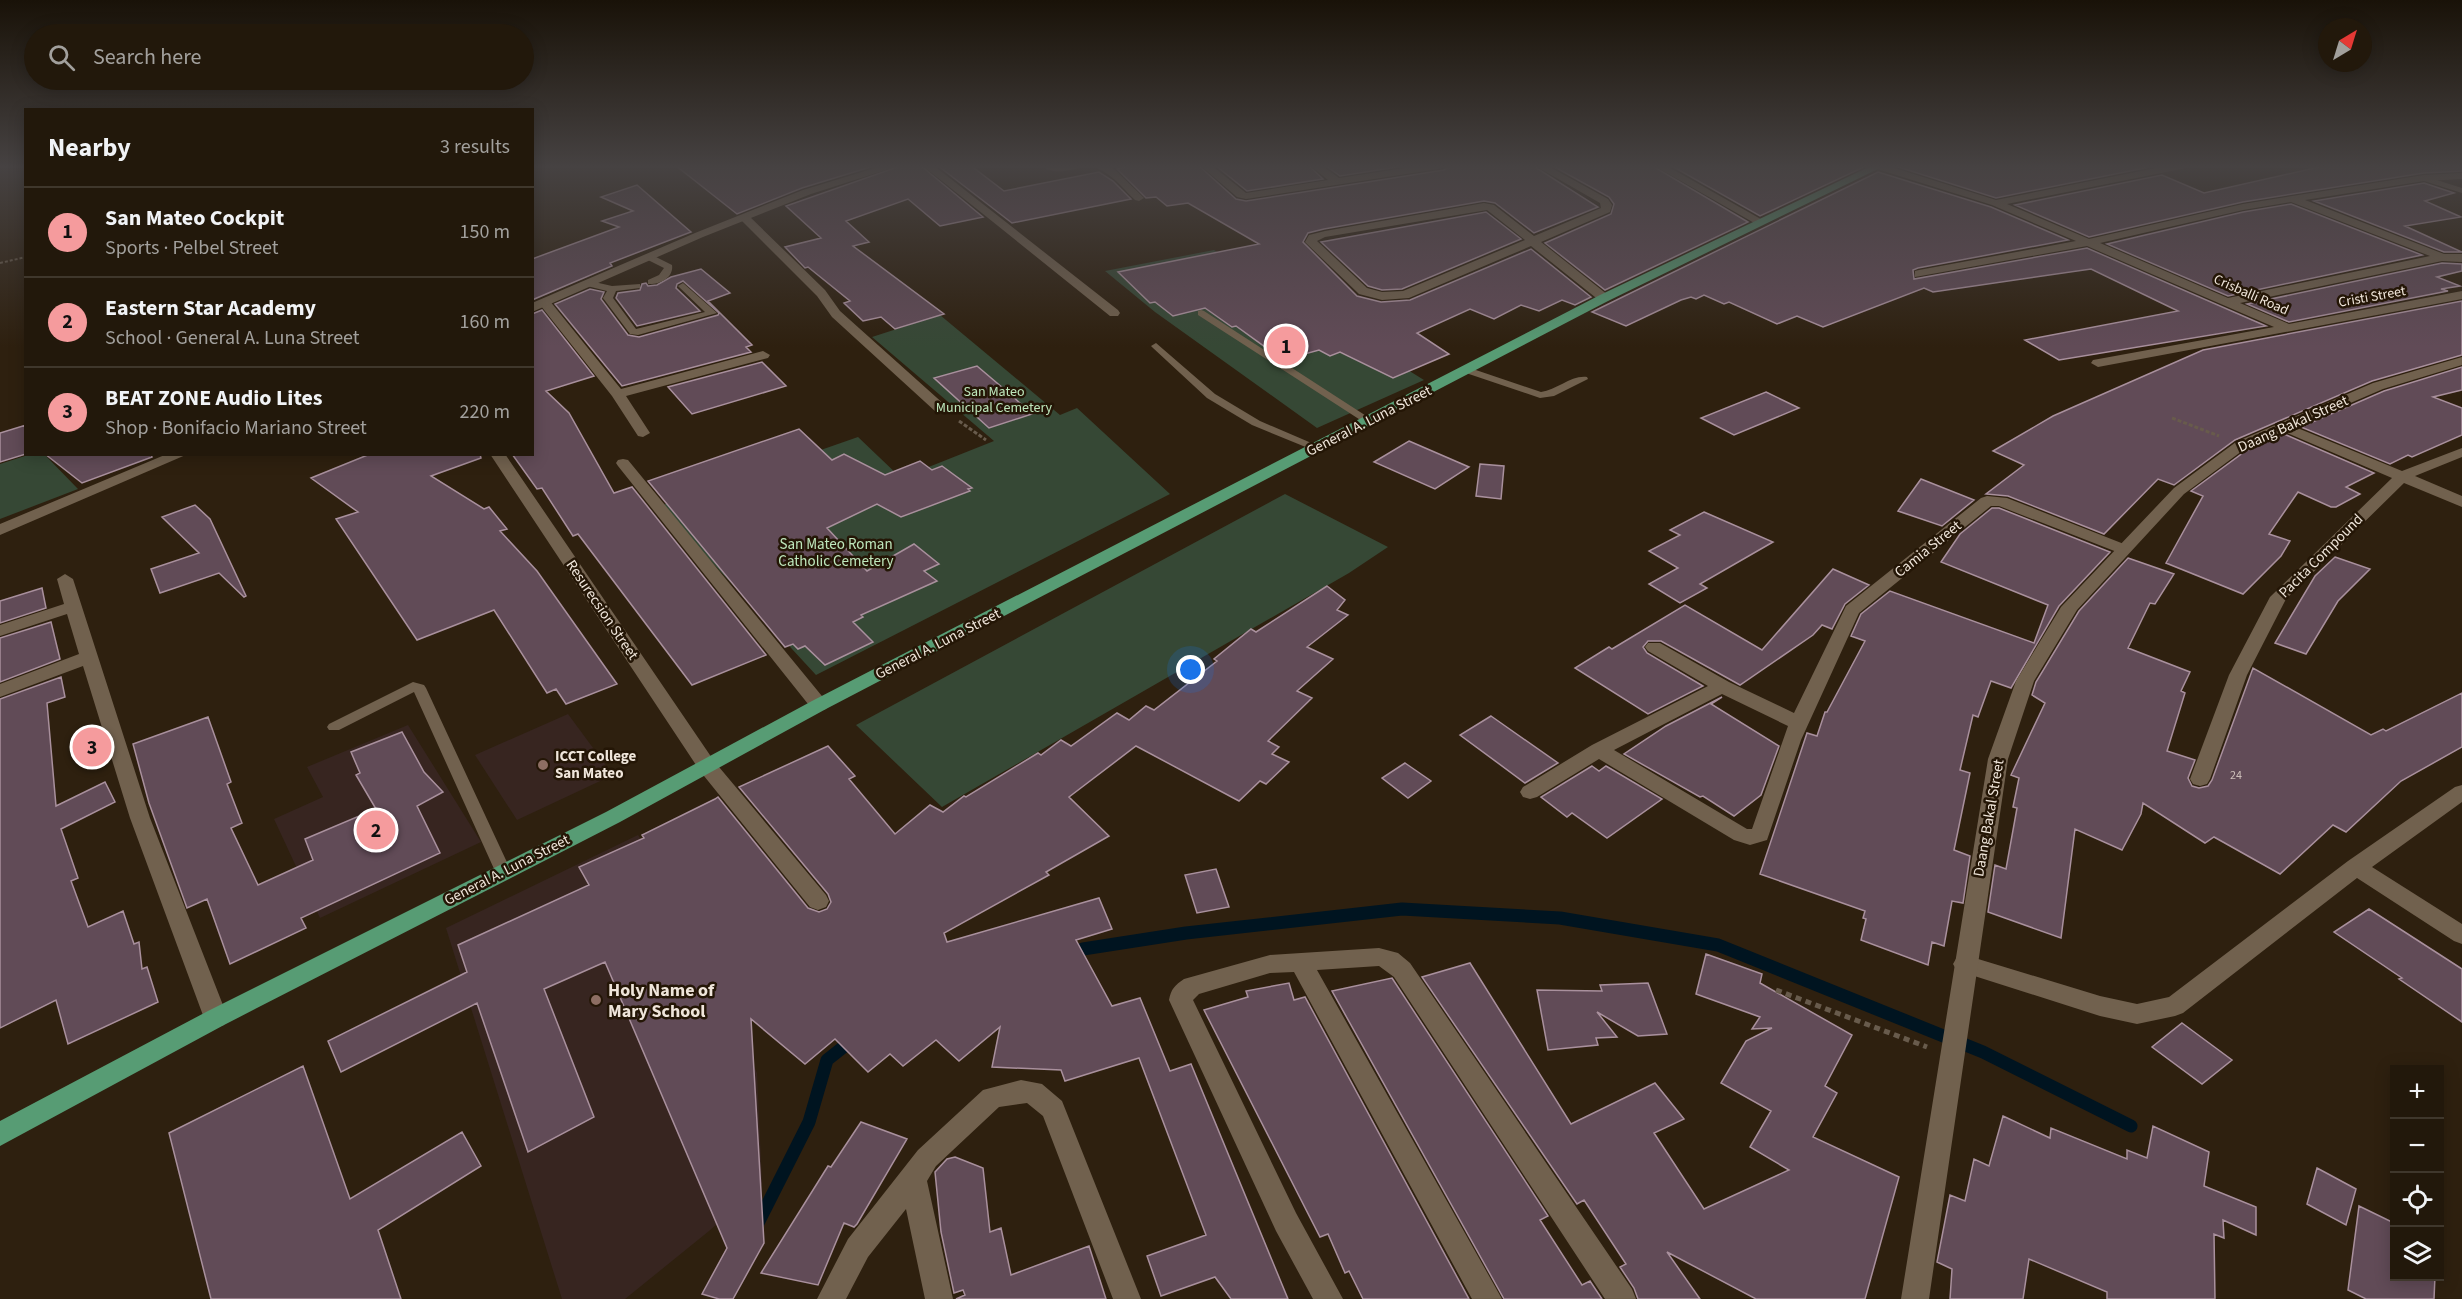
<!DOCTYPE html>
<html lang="en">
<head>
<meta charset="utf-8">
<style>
	body { margin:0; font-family:"Source Sans 3",sans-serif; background:#2e2519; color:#f1f3f6 }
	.controls { position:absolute; right:18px; bottom:18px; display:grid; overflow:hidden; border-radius:0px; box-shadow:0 3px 15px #0003 }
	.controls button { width:54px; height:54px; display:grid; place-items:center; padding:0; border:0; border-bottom:2px solid #3f372c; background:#22180b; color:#f1f3f6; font:30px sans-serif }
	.compass { position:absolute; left:2318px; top:18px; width:54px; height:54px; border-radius:50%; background:#22180b; box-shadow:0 3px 15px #0003; rotate:38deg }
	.you { position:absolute; left:1191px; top:670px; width:21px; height:21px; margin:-15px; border:4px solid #fff; border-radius:50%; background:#1a73e8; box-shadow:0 0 0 9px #1a73e833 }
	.badge { display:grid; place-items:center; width:39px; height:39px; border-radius:50%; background:#f59b9d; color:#111; font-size:20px; font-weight:700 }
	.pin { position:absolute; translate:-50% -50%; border:3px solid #fff; box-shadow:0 2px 6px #0006 }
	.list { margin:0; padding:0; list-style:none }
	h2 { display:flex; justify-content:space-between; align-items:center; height:78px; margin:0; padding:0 24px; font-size:26px }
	h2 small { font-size:20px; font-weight:400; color:#a2a09d }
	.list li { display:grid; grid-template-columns:39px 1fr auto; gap:18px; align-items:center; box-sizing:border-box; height:90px; padding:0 24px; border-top:2px solid #3f372c }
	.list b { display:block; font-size:22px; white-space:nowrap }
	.list p { margin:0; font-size:20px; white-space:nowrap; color:#a2a09d }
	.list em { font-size:20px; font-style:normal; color:#a2a09d }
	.icon { flex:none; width:33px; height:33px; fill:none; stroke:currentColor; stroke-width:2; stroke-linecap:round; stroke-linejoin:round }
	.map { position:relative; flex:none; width:2462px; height:1299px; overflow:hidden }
	.search { position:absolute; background:#22180b; box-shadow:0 3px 15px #0003; left:24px; top:24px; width:510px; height:66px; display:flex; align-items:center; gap:15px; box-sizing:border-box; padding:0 21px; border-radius:33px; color:#a2a09d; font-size:22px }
	.panel { position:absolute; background:#22180b; box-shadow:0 3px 15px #0003; left:24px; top:108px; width:510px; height:348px; border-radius:0px }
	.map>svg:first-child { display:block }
	.education { fill:#372520 }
	.green { fill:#364835 }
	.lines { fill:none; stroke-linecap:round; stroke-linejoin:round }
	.stream { stroke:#001420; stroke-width:13 }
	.building { fill:#614b57; stroke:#a9909d; stroke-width:1.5 }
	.path-far2 { stroke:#685b4c; stroke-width:2; stroke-dasharray:3 2; stroke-linecap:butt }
	.path-far1 { stroke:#685b4c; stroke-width:3; stroke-dasharray:4 2; stroke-linecap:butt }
	.path { stroke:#685b4c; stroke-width:5; stroke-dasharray:6 4.5; stroke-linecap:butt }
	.lane { fill:#71614e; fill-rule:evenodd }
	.street { fill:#71614e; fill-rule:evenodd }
	.secondary { fill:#71614e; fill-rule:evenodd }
	.primary { fill:#579c74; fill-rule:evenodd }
	.education-dot { fill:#8d6e63; stroke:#241606; stroke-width:2 }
	.labels { text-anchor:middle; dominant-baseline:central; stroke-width:5; stroke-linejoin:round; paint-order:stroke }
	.number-label { font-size:12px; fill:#ccbeb9 }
	.far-street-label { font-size:14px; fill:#efe5da; stroke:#241606 }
	.far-park-label { font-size:14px; fill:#bee7bc; stroke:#241606 }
	.street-label { font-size:15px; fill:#efe5da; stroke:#241606 }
	.park-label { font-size:15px; fill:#bee7bc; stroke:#241606 }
	.poi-label { font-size:15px; font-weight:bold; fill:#efe5da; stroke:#241606; text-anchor:start }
	.near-poi-label { font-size:18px; font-weight:bold; fill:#efe5da; stroke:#241606; text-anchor:start }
</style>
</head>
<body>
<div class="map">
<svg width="2462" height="1299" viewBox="0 0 2462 1299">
	<rect width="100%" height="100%" fill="#2e200f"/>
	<path class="education" d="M568,714L613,775L517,820L475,755Z
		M408,725L481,842L320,918L274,819L323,797L307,767Z
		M638,835L670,884L757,1073L762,1184L709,1231L625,1299H562L446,928Z"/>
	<path class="green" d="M1214,250L1424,380L1317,428L1155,312L1105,271Z
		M940,315L1060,415L1077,408L1170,494L816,675L660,506L858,437L901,478L994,441L872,337Z
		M28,455H45L78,489L0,519V464Z
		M1285,494L1388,547L1349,573L942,807L856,725Z"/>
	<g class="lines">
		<path class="stream" d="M1071,954L1083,949L1186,933L1402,909L1560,918L1718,945L1983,1052L2131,1126
			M757,1225L809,1122L827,1060L851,1041"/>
	</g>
	<path class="building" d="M675,165H877L802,188L737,214Z
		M903,165H920L983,217L940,226L908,199L846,221L869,242L853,246L944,314L895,329L881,317L863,321L844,303L850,301L808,267L805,268L785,247L821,238L786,206Z
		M937,165H970L1004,191L1099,172L1113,181L1131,199L1012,223Z
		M1135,165H1198L1236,199L1246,201L1444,170L1451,165H1490L1494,167L1532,165L1598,207L1534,233L1495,203L1484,201L1324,229L1308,233L1303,242L1357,296L1381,302L1410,300L1531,249L1591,297L1575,305L1562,300L1539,311L1521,305L1494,319L1470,309L1417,333L1449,354L1393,378L1340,352L1330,356L1319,350L1283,360L1236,326L1232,327L1205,308L1173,316L1155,302L1150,303L1118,272L1259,244L1188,203L1167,206L1156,197L1146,198L1117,169Z
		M1215,165H1308L1323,179L1247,191Z
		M1325,165H1410L1340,176Z
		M1551,165H1651L1748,222L1605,290L1545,243L1611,214L1614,204L1609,197Z
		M1670,165H1868L1760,216Z
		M1892,165H2138L2145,168L1996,198Z
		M2328,165H2462V171L2424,173L2243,202L2089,237L2015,205L2162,175L2204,193Z
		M1878,172L1991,207L2068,240L1918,268L1913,270L1914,279L2087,248L2266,326L2059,360L2025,340L2178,311L2091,269L1933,292L1924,288L1823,327L1797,316L1777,324L1729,302L1724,304L1704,295L1696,299L1691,297L1681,300L1626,326L1592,312Z
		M2424,183L2454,193L2425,201L2461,217L2405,226L2462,252H2444L2314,201Z
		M637,185L691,232L610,263L612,266L532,300V259L619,227L602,221L633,211L601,197Z
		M2291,204L2422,255L2228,296L2107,244L2243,212Z
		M1486,212L1521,239L1402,289L1382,290L1368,286L1321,242Z
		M2442,263L2462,264V271L2437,277L2460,286L2441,289L2448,291L2289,322L2247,304Z
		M701,269L730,293L708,301L752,345L746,347L751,352L622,386L555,304L590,289L604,292L601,299L628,335L639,337L718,315L719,313L683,281L677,284L676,288L700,311L637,326L616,298L618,293L640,290L642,284L646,283L648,286L657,285L671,277Z
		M2462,301V355L2372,381L2235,440L2174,485L2158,479L2104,534L2008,496L1986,494L2024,465L1993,451L2053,416L2203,350Z
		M542,310L594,376L546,391L569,413L614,493L632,487L766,655L692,685L578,534L573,536L542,488L537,489L512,454H532V314Z
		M762,362L786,386L692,414L668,387Z
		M977,366L1010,394L1032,414L989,428L934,378Z
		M2462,367V390L2433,397L2462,408V435L2412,457L2408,455L2390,464L2301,427L2384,391Z
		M1766,392L1799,408L1734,435L1701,418Z
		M26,425V454L0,462V433Z
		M799,429L832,460L844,454L885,475L920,461L932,470L942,466L972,488L968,489L970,491L901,517L877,504L827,528L867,571L914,544L939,564L924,571L937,581L861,615L863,617L853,622L873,642L825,665L805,646L798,649L793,644L785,647L648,481Z
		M2284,434L2374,473L2346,487L2360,494L2336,507H2331L2298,492L2269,534L2290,541L2281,556L2243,594L2166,563L2203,496L2191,491L2247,450Z
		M1409,441L1469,467L1435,489L1374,462Z
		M45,454H151L152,457L82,483Z
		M370,454H480L481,458L431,476L484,509L489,507L507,529L500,531L537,571L617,684L566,704L556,689L547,693L494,610L417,640L336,519L358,512L311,478Z
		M1480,464L1504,466L1501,499L1476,496Z
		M1921,479L1974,500L1942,526L1898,511Z
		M195,505L210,519L246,596L244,597L219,573L160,593L151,569L199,553L162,517Z
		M1992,508H1999L2110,552L2059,606L2011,688L1991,681L1978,717L1973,715L1960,770L1970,773L1954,850L1970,856L1963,903L1952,901L1944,946L1932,942L1928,965L1861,940L1866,919L1863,918L1865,911L1760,874L1807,733L1817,736L1825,712H1827L1865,641L1851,636L1861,614L1890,591L2034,643L2048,605L1941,562L1960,534Z
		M1704,512L1773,542L1700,584L1707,588L1680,603L1649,584L1678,568L1649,551L1680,535L1670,530Z
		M2335,557L2370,569L2338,601L2306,654L2275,643L2315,576Z
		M2128,558L2174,574L2155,604L2150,603L2128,648L2190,672L2181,691L2185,693L2167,751L2195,760L2188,778L2192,786L2199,788L2208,786L2212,780L2253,668L2371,735L2383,729L2386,731L2462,693V747L2401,781L2346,832L2333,825L2280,874L2214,837L2205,843L2143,803L2141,814L2122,850L2075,829L2061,938L1988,912L1995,865L2006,869L2017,808L2013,807L2019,778L2011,775L2045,703L2032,695L2036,682L2079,611Z
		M1833,569L1869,585L1845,604L1832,629L1822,625L1813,635L1740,685L1661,641H1648L1643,647L1647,653L1703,686L1648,714L1575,668L1609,647L1612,649L1685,605L1762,650Z
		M1327,586L1345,600L1337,610L1348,615L1307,647L1333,659L1297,691L1312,698L1268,741L1279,747L1272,754L1289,762L1266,784L1260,781L1239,801L1136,746L1069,797L1109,836L1046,872L1049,875L944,933L947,942L1099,898L1112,929L1076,940L1112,1006L1140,998L1170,1071L1191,1064L1288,1299H1231L1215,1277L1161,1296L1147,1256L1206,1235L1139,1058L1065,1081L1061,1070L992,1067L1000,1027L959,1061L936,1040L903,1066L890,1054L868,1072L835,1039L805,1064L751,1019L764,1243L733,1299H719L702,1294L727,1248L605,962L544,989L594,1117L528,1152L477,1003L341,1072L328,1041L467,972L458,945L589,885L579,867L644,838L642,835L715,799L718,797L808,908L819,912L827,909L831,902L828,894L739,787L828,746L855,776L849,779L895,834L930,805L943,812L964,796L966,797L1038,753L1041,755L1061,740L1071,746L1117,713L1129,720L1146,706L1154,710L1217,661L1214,659L1251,629L1256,632Z
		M42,588L46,608L0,623V601Z
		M51,622L60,659L0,682V638Z
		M61,677L65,697L47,703L56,806L105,782L115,802L61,829L78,878L71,881L88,927L123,911L134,944L139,942L142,969L147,967L158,1002L68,1044L56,1000L0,1028V699Z
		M1722,697L1711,704L1779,746L1761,795L1734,816L1703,796L1700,797L1624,754L1666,726Z
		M1491,716L1558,763L1525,783L1460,735Z
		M208,717L231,782L227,784L242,823L231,828L258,885L313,860L305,839L376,809L356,775L360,773L351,752L402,732L424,772L443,792L417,806L440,853L301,918L306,928L230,964L207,899L187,908L149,803L133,744Z
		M1405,763L1431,781L1408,798L1382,778Z
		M1592,766L1599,771L1606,766L1662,799L1607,838L1572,813L1567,817L1541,797Z
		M1216,869L1229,907L1197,913L1185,875Z
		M2369,909L2462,969V1022L2399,979L2402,978L2334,932Z
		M1706,954L1762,974L1760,983L1852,1035L1825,1086L1837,1093L1813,1137L1899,1177L1865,1299H1756L1667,1252L1700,1299H1638L1634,1288L1620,1267L1626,1264L1584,1200L1577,1204L1422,977L1470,963L1571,1124L1655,1083L1684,1119L1654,1133L1704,1209L1789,1170L1750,1147L1771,1111L1721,1083L1746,1041L1772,1028L1752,1029L1760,1017L1696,994Z
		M1392,978L1548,1216L1540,1220L1582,1285L1590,1281L1602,1299H1504L1332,991Z
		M1289,983L1294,1000L1305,997L1469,1299H1363L1349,1271L1345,1273L1328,1234L1320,1237L1204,1010L1248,997L1246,991Z
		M1648,983L1667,1034L1638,1036L1597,1012L1617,1037L1596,1038L1598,1045L1548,1050L1537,990L1602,991L1600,985Z
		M2182,1023L2232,1060L2202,1084L2152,1047Z
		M303,1066L350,1199L462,1132L481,1166L378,1230L401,1299H211L169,1133Z
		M2003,1116L2050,1138L2051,1128L2127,1159V1150L2147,1158L2153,1126L2209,1152L2204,1186L2256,1207V1235L2223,1220L2224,1238L2214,1234L2215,1299H2107V1292L2029,1259L2023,1299H1950L1952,1269L1937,1262L1950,1195L1965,1201L1974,1159L1989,1166Z
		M861,1122L907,1139L857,1224L854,1227L844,1223L818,1285L761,1273L828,1166L831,1167Z
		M955,1157L983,1168L990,1232L1001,1228L1011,1275L1089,1246L1106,1299H956L965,1295L963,1290L954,1293L941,1232L935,1172L947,1159Z
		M2317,1168L2356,1189L2346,1225L2307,1204Z
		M2359,1206L2394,1223V1276H2435L2434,1299H2366L2348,1290Z"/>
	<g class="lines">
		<path class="path-far2" d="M0,263L26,257"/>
		<path class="path-far1" d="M2172,418L2219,436
			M959,421L986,440"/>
		<path class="path" d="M1776,990L1927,1047"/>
		<path class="lane" d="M2424,176L2462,188V193L2421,180L2420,178Z
			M646,255H652L672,265C674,278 659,285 648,284V280L659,275L664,268L646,259Z
			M590,281L612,286L640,284V288L616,291L613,298L636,329L705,312L680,288L678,286L683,283L717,313L638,335L630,334L603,298L607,291L587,286L585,284Z
			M1201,310L1204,311L1374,421L1373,423H1365L1198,315V311Z
			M1156,343L1215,394L1260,421L1323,448L1321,450H1313L1252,425L1207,398L1153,348L1151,346Z
			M1467,367L1541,392C1557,390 1571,375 1587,377L1588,379L1554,396L1540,398L1463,372L1462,370Z
			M413,682L424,685L426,688L511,871L509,875L503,877L497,875L495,871L414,692L339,730H329L327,727L329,724Z"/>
		<path class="street" d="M922,165H933L1118,310L1120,313L1118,316H1110Z
			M1040,165H1103L1114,169L1144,198L1139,201L1135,200C1123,189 1108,168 1090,167C1073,167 1056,178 1040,165Z
			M1200,165H1211L1246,193L1328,180L1310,165H1321L1339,178L1425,165H1449L1444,168L1246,199L1237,197Z
			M1534,165H1546L1608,199L1612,205L1610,212L1541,242L1608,295L1610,298L1608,301H1600L1531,246L1409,298L1382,300L1359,294L1305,242L1309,235L1325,231L1484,203L1494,205L1534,236L1601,208L1600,203ZM1487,210L1525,240L1403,291L1382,292L1367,288L1317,241L1325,237Z
			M1653,165H1665L1766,222L1764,224H1756Z
			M1874,165H1885L1996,200L2171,165H2191L2186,168L2007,204L2089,239L2243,204L2424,175L2462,173V179L2424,181L2305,200L2444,254H2462V262L2442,261L2240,303L2289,324L2462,291V299L2098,367L2091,363L2093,360L2274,327L2087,246L1915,277V271L1919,270L2076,241L1992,205L1874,168ZM2291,202L2430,256L2228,298L2100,243L2243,210Z
			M745,215L749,216L825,290L840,311L946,406L948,409L946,412H936L832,317L817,296L741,220V216Z
			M545,299L549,300L621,389L763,351L770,355L768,358L626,396L650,433L643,437L638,436L612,396L541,306L539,303L541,300Z
			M2283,422L2402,471L2462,448V457L2415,476L2462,496V507L2404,483L2286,599L2247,675L2210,779L2207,784L2200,786L2193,784L2190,779L2229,675L2270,597L2392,478L2278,429L2276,426Z
			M490,454H505L714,761L826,895L829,901L826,907L818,910L810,907L700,771Z
			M623,459L628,460L826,701L828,705L826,709L819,711L812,709L618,466L616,463L618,460Z
			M1987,496L2007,498L2129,546L2131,549L2123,554L2117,552L1999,506H1991L1859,613L1801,740L1767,840L1750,845L1734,840L1599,759L1537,797L1530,799L1523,797L1520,792L1523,787L1592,745L1708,686L1648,651L1645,647L1648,643H1660L1729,682L1794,713L1846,606L1981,498ZM1722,694L1788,726L1752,829H1747L1614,750Z
			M65,574L73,579L150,818L228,1018L224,1025L216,1028L208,1025L204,1018L130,818L83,666L0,697V684L79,654L67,614L0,636V625L64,604L57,579Z
			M2462,785V802L2372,867L2462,924V944L2454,941L2357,878L2183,1013L2175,1016L2137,1024L2100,1016L1965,973L1957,971L1953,964L1957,957L1965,955L2100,996L2137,1004L2169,997L2348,861L2455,787Z
			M1379,948L1398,953L1410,963L1632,1289L1636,1299H1605L1394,977L1379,966L1317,970L1502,1299H1472L1294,972L1270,973L1199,994L1193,1000L1296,1213L1343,1299H1313L1276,1231L1169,1000C1171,989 1175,985 1184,979L1270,955Z
			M1021,1080L1042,1084L1062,1101L1141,1299H1113L1043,1116L1027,1103L999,1107L936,1166L927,1181L953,1299H925L906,1209L868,1257L846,1299H817L848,1239L918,1150L983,1090Z"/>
		<path class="secondary" d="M885,165H901L811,194L703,237L532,312V303L695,233L803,190Z
			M2462,357V365L2383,389L2246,448L2184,494L2077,610L2034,681L2008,759L1929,1299H1901L1988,759L2016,681L2061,607L2174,488L2236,442L2373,383Z
			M167,454H188L0,535V524Z"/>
		<path class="primary" d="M1873,165H1886L1608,301L826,709L620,822L224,1025L0,1146V1121L208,1011L606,812L812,701L1600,295Z"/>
	</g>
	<linearGradient id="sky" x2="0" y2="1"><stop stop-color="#191208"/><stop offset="0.48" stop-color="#464242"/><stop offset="1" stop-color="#464242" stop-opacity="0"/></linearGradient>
	<rect width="2462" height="347" fill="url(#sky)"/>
	<g class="education-dot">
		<circle cx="543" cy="765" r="6"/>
		<circle cx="596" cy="1000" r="6"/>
	</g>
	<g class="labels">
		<g class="number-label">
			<text x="2236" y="775">24</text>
		</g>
		<g class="far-street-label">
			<text transform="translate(2251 295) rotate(24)">Crisballi Road</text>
			<text transform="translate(2372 297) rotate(-10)">Cristi Street</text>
		</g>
		<g class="far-park-label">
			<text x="994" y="392">San Mateo<tspan x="994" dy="16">Municipal Cemetery</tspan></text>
		</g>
		<g class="street-label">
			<text transform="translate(1369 421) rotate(-27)">General A. Luna Street</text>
			<text transform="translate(2293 424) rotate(-24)">Daang Bakal Street</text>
			<text transform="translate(1928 549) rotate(-39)">Camia Street</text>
			<text transform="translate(2321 556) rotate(-45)">Pacita Compound</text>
			<text transform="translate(602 610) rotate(56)">Resurecsion Street</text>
			<text transform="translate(938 644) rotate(-27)">General A. Luna Street</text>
			<text transform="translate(1989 818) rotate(-80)">Daang Bakal Street</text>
			<text transform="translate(507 870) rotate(-27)">General A. Luna Street</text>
		</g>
		<g class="park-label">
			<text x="836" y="544">San Mateo Roman<tspan x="836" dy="17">Catholic Cemetery</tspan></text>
		</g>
		<g class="poi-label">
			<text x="555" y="756">ICCT College<tspan x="555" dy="17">San Mateo</tspan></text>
		</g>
		<g class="near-poi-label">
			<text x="608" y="990">Holy Name of<tspan x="608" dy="21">Mary School</tspan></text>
		</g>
	</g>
</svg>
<div class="controls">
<button>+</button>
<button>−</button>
<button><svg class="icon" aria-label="locate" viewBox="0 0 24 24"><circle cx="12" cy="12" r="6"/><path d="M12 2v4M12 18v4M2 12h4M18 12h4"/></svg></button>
<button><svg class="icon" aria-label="layers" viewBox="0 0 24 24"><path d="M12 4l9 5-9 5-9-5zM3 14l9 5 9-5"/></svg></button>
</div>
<svg class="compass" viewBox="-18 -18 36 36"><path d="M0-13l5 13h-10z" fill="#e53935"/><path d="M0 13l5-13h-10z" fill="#a2a09d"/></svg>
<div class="you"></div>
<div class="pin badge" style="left:1286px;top:346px">1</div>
<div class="pin badge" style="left:376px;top:830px">2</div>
<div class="pin badge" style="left:92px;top:747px">3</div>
<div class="search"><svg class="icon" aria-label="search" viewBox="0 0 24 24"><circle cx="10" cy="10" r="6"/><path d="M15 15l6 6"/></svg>Search here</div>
<section class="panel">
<h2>Nearby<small>3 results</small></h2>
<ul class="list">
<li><span class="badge">1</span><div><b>San Mateo Cockpit</b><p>Sports · Pelbel Street</p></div><em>150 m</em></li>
<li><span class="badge">2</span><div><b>Eastern Star Academy</b><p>School · General A. Luna Street</p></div><em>160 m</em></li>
<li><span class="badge">3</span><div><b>BEAT ZONE Audio Lites</b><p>Shop · Bonifacio Mariano Street</p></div><em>220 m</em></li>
</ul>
</section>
</div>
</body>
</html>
